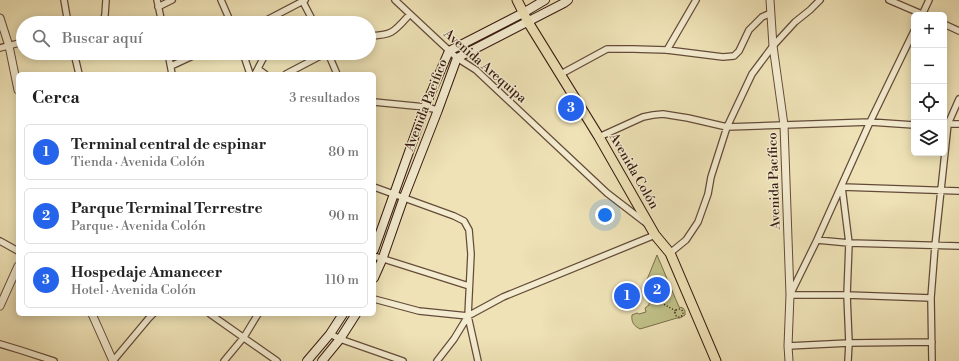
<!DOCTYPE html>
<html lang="es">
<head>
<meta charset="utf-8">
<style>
	body { margin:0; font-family:"Libre Bodoni",serif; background:#f2f2f2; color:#222 }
	.controls { position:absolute; right:12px; top:12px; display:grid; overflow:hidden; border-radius:6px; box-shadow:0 2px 10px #0003 }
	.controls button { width:36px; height:36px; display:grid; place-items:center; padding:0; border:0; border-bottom:1px solid #e0e0e0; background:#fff; color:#222; font:20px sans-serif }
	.you { position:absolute; left:605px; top:215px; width:14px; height:14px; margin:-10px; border:3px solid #fff; border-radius:50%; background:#1a73e8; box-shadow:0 0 0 6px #1a73e833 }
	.badge { display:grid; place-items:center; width:26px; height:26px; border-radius:50%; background:#2563eb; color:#fff; font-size:13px; font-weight:700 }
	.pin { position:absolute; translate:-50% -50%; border:2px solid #fff; box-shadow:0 1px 4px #0006 }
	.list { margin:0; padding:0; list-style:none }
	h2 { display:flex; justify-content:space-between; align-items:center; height:52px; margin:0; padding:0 16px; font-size:17px }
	h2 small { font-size:13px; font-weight:400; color:#767676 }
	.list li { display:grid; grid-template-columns:26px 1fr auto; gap:12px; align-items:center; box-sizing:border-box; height:56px; margin:0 8px 8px; padding:0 8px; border:1px solid #e0e0e0; border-radius:6px }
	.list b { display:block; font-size:15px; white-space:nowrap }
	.list p { margin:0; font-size:13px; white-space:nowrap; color:#767676 }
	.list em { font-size:13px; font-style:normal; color:#767676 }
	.icon { flex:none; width:22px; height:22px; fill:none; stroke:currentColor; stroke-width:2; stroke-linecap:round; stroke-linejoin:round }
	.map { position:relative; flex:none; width:959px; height:361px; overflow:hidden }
	.search { position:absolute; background:#fff; box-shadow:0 2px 10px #0003; left:16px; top:16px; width:360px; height:44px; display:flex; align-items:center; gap:10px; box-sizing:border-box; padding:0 14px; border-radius:22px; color:#767676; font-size:15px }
	.panel { position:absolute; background:#fff; box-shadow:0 2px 10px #0003; left:16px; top:72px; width:360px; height:244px; border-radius:6px }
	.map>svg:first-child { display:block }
	.green { fill:#c0c188; stroke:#7b6d4c }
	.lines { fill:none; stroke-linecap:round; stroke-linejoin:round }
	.minor-casing { stroke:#644b39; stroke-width:8 }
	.tertiary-casing { stroke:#644b39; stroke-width:9 }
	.secondary-casing { stroke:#36190f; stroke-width:10 }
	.primary-casing { stroke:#36190f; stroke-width:11 }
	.path { stroke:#36190f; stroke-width:1.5; stroke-dasharray:1 2; stroke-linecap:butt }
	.minor { stroke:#f4ecd0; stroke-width:5.5 }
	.tertiary { stroke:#f4ecd0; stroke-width:7 }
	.secondary { stroke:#f4ecd0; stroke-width:8 }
	.primary { stroke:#eee2b6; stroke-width:9 }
	.labels { text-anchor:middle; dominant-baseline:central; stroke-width:3; stroke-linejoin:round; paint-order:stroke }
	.street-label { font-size:13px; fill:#36190f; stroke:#f4ecd0 }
</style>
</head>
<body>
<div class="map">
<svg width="959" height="361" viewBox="0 0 959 361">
	<rect width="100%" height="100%" fill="#eee2b6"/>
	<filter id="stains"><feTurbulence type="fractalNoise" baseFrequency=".005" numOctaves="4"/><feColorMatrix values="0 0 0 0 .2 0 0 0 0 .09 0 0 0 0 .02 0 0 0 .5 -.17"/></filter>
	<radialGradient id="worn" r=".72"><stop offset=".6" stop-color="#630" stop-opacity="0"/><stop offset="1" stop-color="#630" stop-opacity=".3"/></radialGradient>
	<path class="green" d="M657,255L679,307L683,308L685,311V315L680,318H677L640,329C634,326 631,322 632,315L637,313L639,314L646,312L645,308L649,305C650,299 650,296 644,292H642Z"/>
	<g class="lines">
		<defs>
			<path id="minor" d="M64,0L68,23
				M157,0L162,23
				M221,0L231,23
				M302,0L314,23
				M395,0L457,58L476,70L607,193L646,223
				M889,0L924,15
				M158,7L172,0
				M922,15L929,0
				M97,23L103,21L105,15L106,0
				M261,23L305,0
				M944,24L959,31
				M914,31L870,122L817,240L790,295H847L931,298
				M369,36C393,35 394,32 410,14
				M0,48L23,42
				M667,50L696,0
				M74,53L79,74
				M168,53L172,74
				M243,53L250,74
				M328,53L337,74
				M171,66L199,53
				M258,69L265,74
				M255,74L266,53
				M286,74L326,53
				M561,74L607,49H633L667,50L723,57L734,56L739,51L749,30L762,17L771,13
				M374,102L425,107L438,110
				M944,124H959
				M599,137L643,117L653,115L663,114L688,118L727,127L870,122L914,125
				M374,187L454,216L464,221L469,230L471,254L468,316
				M842,187L849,243L847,295L849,343L848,361
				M842,187L959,191
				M817,240L849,243L959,246
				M0,241L18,251
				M670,253L686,240L698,222L708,194L711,177L727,127L752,74L773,46L795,22L810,10L820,0
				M374,256L469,286
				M374,299L419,311L468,316L478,361
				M210,314L277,361
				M330,334L340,339L403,361
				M0,344L20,350L54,361
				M788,346L849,343L932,342
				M113,361L149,318L153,314
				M224,361L244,337L258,314
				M437,361L454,339L468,316L503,297L655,235
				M932,361L931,298L935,246L948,124L959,99"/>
			<path id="tertiary" d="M770,0L773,46L784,125L790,295L788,346L789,361
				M0,18L9,46L18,90
				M0,306L18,266
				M92,314L113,361"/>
			<path id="secondary" d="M374,250L425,107L449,51L523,13L545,0
				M374,278L382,260L404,197L438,110L457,58L564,3L568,0
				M307,361L330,334L343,314
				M322,361L340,339L356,314"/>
			<path id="primary" d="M517,0L528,22L599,137L655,235L670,253L716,361"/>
		</defs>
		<use href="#minor" class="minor-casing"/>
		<use href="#tertiary" class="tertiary-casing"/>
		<use href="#secondary" class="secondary-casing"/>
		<use href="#primary" class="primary-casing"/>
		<path class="path" d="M645,284C657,289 654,289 658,301L676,311
			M675 313a4 4 0 1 1 8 0a4 4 0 1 1-8 0Z"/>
		<use href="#minor" class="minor"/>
		<use href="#tertiary" class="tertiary"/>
		<use href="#secondary" class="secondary"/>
		<use href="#primary" class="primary"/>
	</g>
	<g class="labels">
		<g class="street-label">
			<text transform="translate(485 66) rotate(41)">Avenida Arequipa</text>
			<text transform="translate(426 105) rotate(-69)">Avenida Pacifico</text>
			<text transform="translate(634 171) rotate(60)">Avenida Colón</text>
			<text transform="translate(774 181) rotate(-92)">Avenida Pacífico</text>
		</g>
	</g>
	<rect width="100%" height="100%" filter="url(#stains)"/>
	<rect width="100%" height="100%" fill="url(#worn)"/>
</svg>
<div class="controls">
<button>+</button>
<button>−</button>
<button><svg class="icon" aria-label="locate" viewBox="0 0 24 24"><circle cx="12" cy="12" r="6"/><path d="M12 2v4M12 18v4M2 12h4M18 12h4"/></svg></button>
<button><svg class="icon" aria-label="layers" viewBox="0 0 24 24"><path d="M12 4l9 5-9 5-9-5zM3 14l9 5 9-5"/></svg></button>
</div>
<div class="you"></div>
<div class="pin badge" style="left:627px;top:296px">1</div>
<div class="pin badge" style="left:657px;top:290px">2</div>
<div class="pin badge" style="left:571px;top:108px">3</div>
<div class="search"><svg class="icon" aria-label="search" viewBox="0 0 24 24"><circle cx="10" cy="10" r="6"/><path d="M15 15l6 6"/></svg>Buscar aquí</div>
<section class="panel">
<h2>Cerca<small>3 resultados</small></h2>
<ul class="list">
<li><span class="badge">1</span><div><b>Terminal central de espinar</b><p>Tienda · Avenida Colón</p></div><em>80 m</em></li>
<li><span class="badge">2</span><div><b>Parque Terminal Terrestre</b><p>Parque · Avenida Colón</p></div><em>90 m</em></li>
<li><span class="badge">3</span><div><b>Hospedaje Amanecer</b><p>Hotel · Avenida Colón</p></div><em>110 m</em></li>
</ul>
</section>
</div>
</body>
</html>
